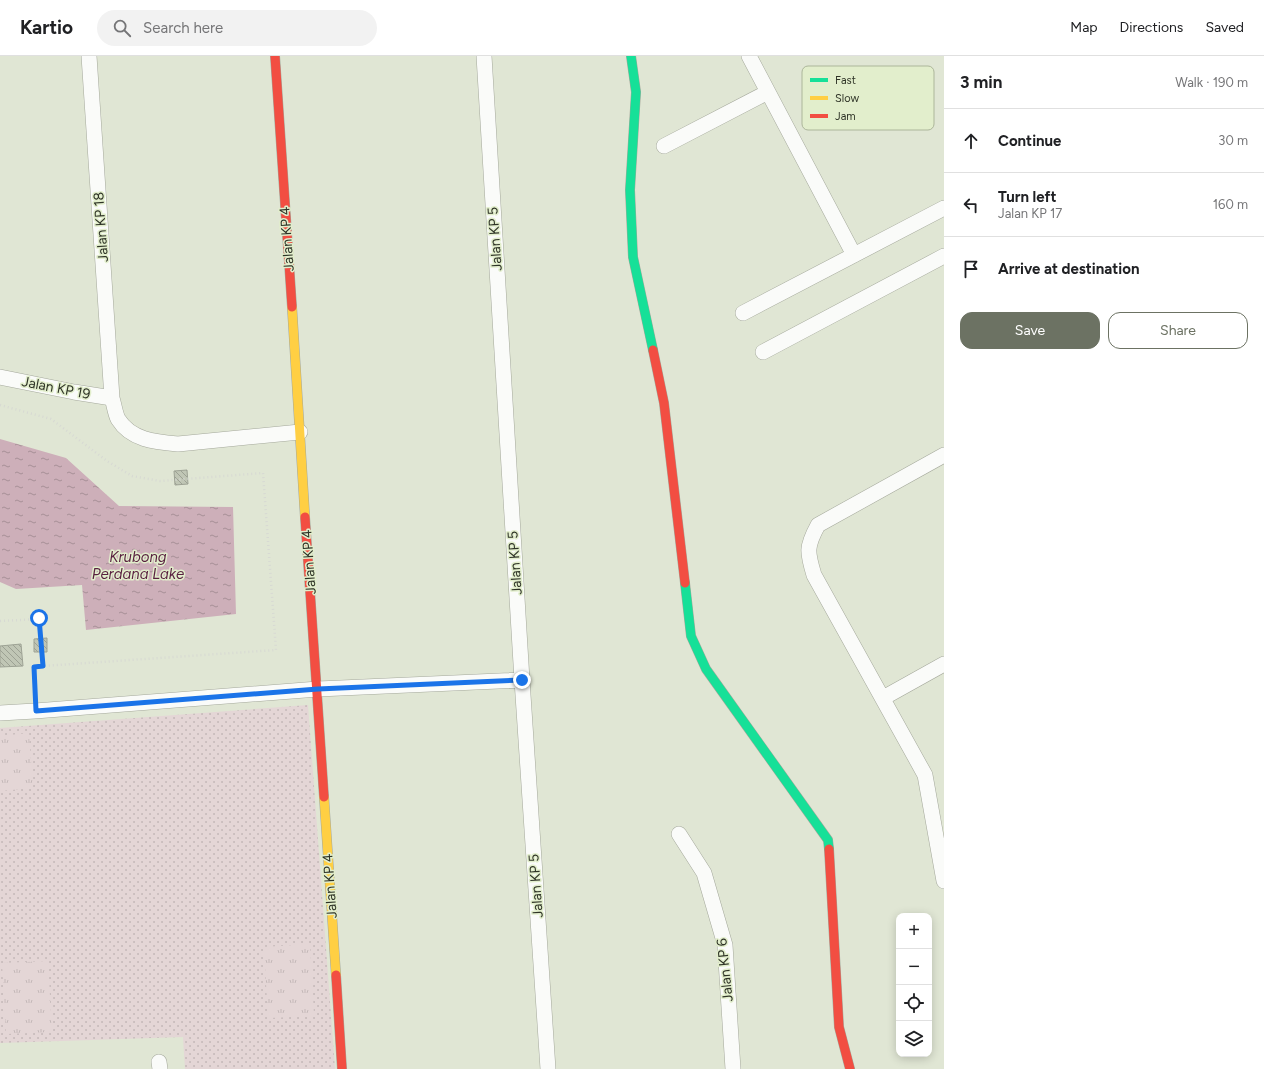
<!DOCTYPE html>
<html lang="en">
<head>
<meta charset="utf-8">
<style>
	body { margin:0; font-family:Figtree,sans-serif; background:#f2f2f2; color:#202124 }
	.controls { position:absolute; right:12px; bottom:12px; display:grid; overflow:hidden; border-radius:8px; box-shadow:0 2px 10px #0003 }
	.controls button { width:36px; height:36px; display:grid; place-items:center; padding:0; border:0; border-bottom:1px solid #e0e0e0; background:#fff; color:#202124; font:20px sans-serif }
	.stop { position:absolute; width:12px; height:12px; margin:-9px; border:3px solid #1a73e8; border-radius:50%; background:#fff }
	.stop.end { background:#1a73e8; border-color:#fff; box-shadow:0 1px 4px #0008 }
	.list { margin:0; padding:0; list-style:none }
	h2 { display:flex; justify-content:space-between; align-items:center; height:52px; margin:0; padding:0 16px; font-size:17px }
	h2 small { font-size:13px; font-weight:400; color:#757577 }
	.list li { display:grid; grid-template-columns:26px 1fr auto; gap:12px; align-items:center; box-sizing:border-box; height:64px; padding:0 16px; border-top:1px solid #e0e0e0 }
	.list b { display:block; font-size:15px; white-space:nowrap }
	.list p { margin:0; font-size:13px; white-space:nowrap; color:#757577 }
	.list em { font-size:13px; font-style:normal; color:#757577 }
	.actions { display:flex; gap:8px; padding:12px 16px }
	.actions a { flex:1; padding:9px 0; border:1px solid #6c7263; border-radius:12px; text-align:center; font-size:14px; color:#6c7263 }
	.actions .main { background:#6c7263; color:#fff }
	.icon { flex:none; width:22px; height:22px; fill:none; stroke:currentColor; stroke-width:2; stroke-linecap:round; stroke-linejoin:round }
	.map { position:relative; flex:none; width:944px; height:1013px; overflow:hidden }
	header { display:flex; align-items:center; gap:24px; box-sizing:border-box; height:56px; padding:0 20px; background:#fff; border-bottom:1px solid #e0e0e0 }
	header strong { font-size:19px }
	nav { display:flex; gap:22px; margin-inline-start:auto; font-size:14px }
	.search { width:280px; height:36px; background:#f2f2f2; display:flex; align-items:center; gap:10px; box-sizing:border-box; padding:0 14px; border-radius:22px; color:#757577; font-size:15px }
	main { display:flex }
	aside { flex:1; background:#fff }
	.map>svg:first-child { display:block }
	.grass { fill:url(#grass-dots) }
	.park { fill:url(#park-tufts) }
	.water { fill:url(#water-ripples) }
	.building { fill:url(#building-back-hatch); stroke:#9da294 }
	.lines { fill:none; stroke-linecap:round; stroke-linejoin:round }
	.street-casing { stroke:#a4a89b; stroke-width:16 }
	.fast-casing { stroke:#a4a89b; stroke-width:10 }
	.slow-casing { stroke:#a4a89b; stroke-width:10 }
	.jam-casing { stroke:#a4a89b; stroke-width:10 }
	.path { stroke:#d7d9d3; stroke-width:2.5; stroke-dasharray:1 3; stroke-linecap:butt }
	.street { stroke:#fafbf9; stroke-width:15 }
	.fast { stroke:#16e098; stroke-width:9 }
	.slow { stroke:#ffcf43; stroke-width:9 }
	.jam { stroke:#f24e42; stroke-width:9 }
	.route { stroke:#1a73e8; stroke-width:5 }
	.labels { text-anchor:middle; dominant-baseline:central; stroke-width:3; stroke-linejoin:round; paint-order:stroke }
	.street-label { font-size:14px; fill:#2e3326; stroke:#e2eecc }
	.water-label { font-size:15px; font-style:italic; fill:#581f3f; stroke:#e2eecc }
	.key { fill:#e2eecc; stroke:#acb69a; stroke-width:1 }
	.key-label { font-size:11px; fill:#2e3326 }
</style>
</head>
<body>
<header>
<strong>Kartio</strong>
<div class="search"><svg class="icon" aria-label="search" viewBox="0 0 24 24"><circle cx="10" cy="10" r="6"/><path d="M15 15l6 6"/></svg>Search here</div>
<nav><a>Map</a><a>Directions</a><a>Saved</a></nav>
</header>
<main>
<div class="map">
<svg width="944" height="1013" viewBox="0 0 944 1013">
	<defs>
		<pattern id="grass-dots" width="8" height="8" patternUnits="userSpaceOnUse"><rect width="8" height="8" fill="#e4d6d6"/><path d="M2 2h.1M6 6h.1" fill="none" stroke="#c4b8b8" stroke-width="1.8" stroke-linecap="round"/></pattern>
		<pattern id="park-tufts" width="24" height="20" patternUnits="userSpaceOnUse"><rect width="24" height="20" fill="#e4d6d6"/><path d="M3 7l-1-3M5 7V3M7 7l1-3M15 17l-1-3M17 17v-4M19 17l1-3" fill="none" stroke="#c4b8b8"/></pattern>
		<pattern id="water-ripples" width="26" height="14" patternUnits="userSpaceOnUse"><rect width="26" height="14" fill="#cdafb9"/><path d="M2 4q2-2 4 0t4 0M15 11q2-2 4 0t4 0" fill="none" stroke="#a78f96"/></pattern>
		<pattern id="building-back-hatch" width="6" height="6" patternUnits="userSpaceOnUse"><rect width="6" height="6" fill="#c0c6b5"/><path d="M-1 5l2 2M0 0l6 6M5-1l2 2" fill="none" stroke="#9ca193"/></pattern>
	</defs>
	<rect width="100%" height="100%" fill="#e0e6d4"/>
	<path class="grass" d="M308,649L335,1013H185L183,981L0,987V672Z"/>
	<path class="park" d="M29,677L33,732L0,735V680Z
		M310,888L314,960L268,962L264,891Z
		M48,905L52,976L6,978L2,907Z"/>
	<path class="water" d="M0,383L66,402L119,450L233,451L236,558L86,574L82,529L16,533L0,526Z"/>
	<path class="building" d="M187,414L188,428L175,429L174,415Z
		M47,582V596H34V583Z
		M21,588L23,610L0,611V590Z"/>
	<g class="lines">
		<defs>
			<path id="street" d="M89,0L112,342C114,348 115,357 118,363C131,384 155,386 178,388L300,376
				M484,0L522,624L548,1013
				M749,0L854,199
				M664,90L768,36
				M743,257L944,152
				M763,296L944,200
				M0,321L74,336L112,342
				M944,399L818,469C806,491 807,496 814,519L925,719L944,825
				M883,642L944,608
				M0,657L35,655L318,633L522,624
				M679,778L704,817L725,889L733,1013
				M159,1006L160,1013"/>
			<path id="fast" d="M631,0L636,36L630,134L633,201L653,294
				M685,527L691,580L706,613L828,784L829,793"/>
			<path id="slow" d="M292,251L305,461
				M324,741L336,919"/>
			<path id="jam" d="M275,0L292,251
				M653,294L664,347L685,527
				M305,461L324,741
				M829,793L839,971L850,1013
				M336,919L342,1013"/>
		</defs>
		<use href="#street" class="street-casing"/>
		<use href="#fast" class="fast-casing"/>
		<use href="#slow" class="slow-casing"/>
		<use href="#jam" class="jam-casing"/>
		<path class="path" d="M0,349L51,363L107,405L132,420L160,425L263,417L276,594L43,610L39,563L0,565
			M35,639L34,611L43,610"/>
		<use href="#street" class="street"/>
		<use href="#fast" class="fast"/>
		<use href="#slow" class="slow"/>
		<use href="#jam" class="jam"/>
	</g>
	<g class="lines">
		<path class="route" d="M39,562L43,610L34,611L36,655L318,633L522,624"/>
	</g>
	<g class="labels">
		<g class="street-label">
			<text transform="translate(101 171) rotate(-94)">Jalan KP 18</text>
			<text transform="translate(287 183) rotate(-94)">Jalan KP 4</text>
			<text transform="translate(495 183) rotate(-94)">Jalan KP 5</text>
			<text transform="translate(56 332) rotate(11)">Jalan KP 19</text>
			<text transform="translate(309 506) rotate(-94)">Jalan KP 4</text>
			<text transform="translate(515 507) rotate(-94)">Jalan KP 5</text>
			<text transform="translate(330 830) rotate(-94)">Jalan KP 4</text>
			<text transform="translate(536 830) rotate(-94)">Jalan KP 5</text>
			<text transform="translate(725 914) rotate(-96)">Jalan KP 6</text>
		</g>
		<g class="water-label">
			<text x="138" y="501">Krubong<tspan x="138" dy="17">Perdana Lake</tspan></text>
		</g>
	</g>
	<rect x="802" y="10" width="132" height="64" rx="6" class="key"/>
	<rect x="810" y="22" width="18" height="4" fill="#16e098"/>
	<rect x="810" y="40" width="18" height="4" fill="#ffcf43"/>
	<rect x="810" y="58" width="18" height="4" fill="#f24e42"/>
	<g class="key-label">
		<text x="835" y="28">Fast</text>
		<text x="835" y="46">Slow</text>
		<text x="835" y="64">Jam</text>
	</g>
</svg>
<div class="controls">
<button>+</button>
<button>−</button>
<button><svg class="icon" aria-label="locate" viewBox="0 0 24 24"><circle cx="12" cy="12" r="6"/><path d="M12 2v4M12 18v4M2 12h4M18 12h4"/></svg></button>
<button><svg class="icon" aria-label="layers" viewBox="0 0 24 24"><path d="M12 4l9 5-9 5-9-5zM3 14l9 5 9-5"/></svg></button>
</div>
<div class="stop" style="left:39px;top:562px"></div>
<div class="stop end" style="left:522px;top:624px"></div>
</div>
<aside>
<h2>3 min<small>Walk · 190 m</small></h2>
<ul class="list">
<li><svg class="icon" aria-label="ahead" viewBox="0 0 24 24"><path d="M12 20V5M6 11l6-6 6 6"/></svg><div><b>Continue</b></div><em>30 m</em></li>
<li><svg class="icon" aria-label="left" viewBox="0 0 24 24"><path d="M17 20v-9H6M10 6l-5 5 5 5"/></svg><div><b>Turn left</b><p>Jalan KP 17</p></div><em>160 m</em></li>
<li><svg class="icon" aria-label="arrive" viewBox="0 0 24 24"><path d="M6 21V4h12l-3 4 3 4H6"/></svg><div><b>Arrive at destination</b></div></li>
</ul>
<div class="actions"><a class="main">Save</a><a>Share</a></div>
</aside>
</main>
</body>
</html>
